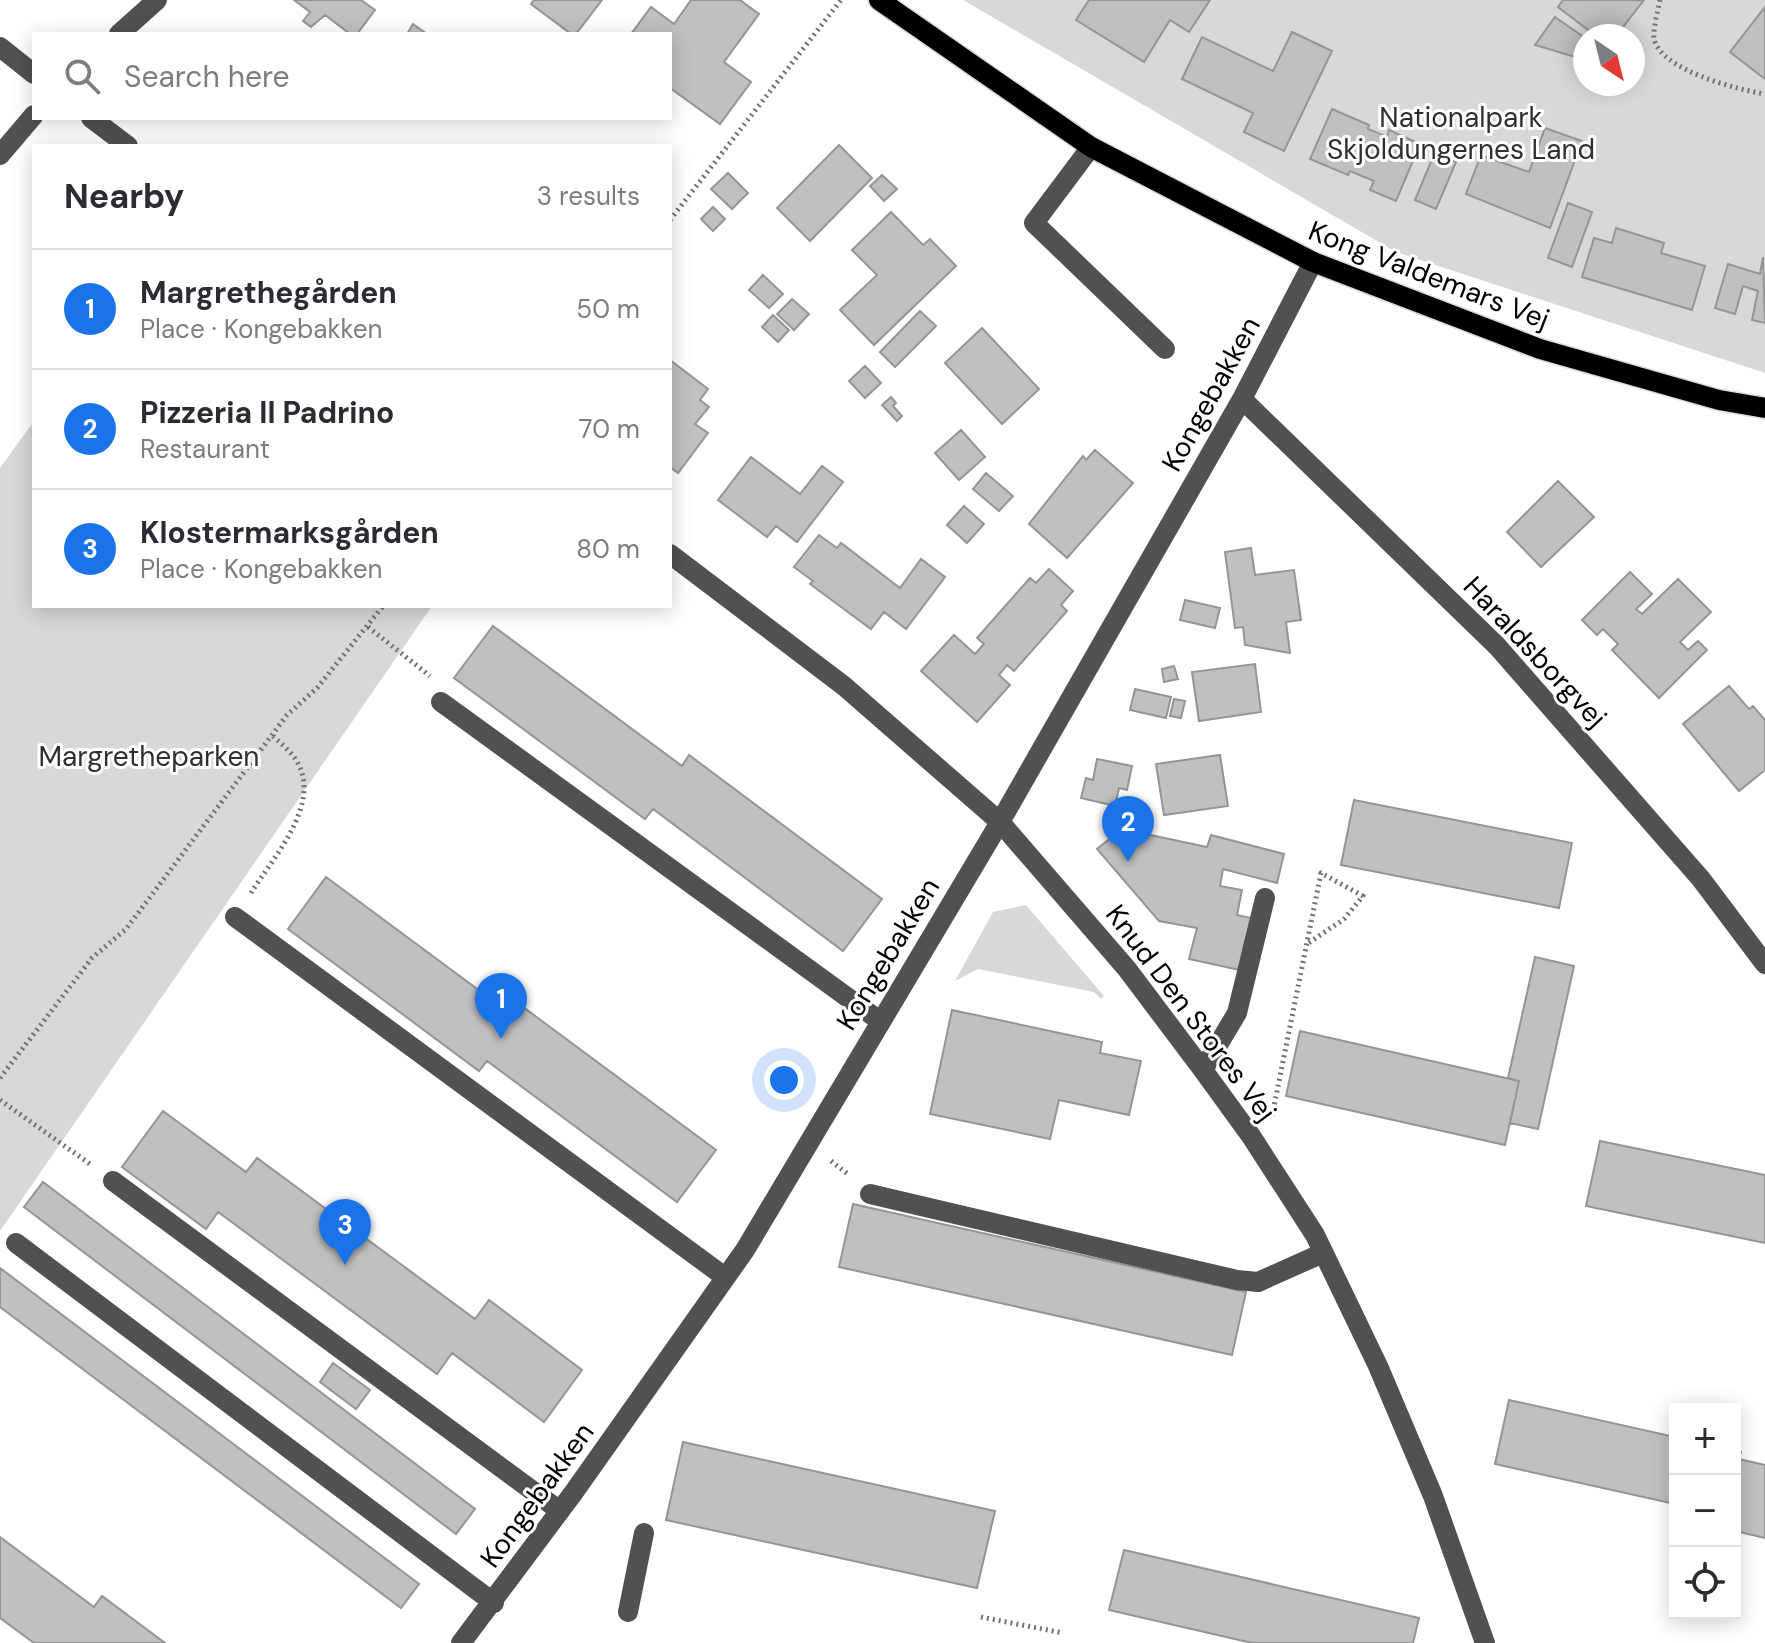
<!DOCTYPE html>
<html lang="en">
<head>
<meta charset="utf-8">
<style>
	body { margin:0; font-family:"DM Sans",sans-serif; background:#f2f2f3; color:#2b2b33 }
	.controls { position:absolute; right:24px; bottom:24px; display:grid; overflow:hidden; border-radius:0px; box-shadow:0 4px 20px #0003 }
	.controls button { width:72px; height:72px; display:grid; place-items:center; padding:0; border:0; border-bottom:2px solid #e1e1e2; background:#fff; color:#2b2b33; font:40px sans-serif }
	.compass { position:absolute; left:1573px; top:24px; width:72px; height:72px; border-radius:50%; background:#fff; box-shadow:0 4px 20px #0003; rotate:145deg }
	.you { position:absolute; left:784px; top:1080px; width:28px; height:28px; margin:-20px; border:6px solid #fff; border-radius:50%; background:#1a73e8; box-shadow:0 0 0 12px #1a73e833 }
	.badge { display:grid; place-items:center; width:52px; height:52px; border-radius:50%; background:#1a73e8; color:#fff; font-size:26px; font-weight:700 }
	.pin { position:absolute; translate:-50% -66px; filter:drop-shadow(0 2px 4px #0008) }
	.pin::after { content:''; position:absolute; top:42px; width:28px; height:24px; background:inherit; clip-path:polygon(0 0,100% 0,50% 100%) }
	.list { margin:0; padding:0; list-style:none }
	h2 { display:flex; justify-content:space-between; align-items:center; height:104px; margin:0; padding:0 32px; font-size:34px }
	h2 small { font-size:26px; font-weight:400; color:#7c7c81 }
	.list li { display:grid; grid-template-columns:52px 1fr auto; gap:24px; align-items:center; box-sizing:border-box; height:120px; padding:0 32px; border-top:2px solid #e1e1e2 }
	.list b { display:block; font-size:30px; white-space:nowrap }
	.list p { margin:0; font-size:26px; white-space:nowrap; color:#7c7c81 }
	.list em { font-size:26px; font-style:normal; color:#7c7c81 }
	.icon { flex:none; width:44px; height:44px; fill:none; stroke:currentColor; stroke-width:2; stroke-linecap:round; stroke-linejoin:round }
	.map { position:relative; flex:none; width:1765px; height:1643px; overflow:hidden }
	.search { position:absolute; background:#fff; box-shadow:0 4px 20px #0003; left:32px; top:32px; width:640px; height:88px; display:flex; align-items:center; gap:20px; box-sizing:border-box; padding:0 28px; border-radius:0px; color:#7c7c81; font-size:30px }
	.panel { position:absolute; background:#fff; box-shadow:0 4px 20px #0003; left:32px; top:144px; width:640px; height:464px; border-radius:0px }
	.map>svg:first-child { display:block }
	.green { fill:#d8d8d8; fill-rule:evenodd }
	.building { fill:#c0c0c0; stroke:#959595; stroke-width:2 }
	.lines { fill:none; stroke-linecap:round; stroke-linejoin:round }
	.major-casing { stroke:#dbdbdb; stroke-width:23 }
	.path { stroke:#737373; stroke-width:5; stroke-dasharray:2 4; stroke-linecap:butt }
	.minor { stroke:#515151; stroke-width:20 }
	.major { stroke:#000; stroke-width:20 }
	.labels { text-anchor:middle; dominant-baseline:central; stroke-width:6; stroke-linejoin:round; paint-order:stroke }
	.park-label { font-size:28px; fill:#2f2f2f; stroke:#fff }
	.street-label { font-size:28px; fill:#000; stroke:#fff }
</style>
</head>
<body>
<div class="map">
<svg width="1765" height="1643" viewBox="0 0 1765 1643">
	<rect width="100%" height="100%" fill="#fff"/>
	<path class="green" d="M963,0H1765V373L1396,252ZM1585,36H1633V84H1585Z
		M34,421V606H432L0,1231V468Z
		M1026,905L1104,996L1101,999L1094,992L978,969L955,981L993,912Z"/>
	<path class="building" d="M294,0H361L375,10L357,34H350L325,15L311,27L303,21L310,12Z
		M534,0H602L576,34H571L531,4Z
		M691,0H740L759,14L724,62L751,82L720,124L670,88V34H631L651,7L674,24Z
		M1089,0H1210L1189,32L1170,20L1144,62L1076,20Z
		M1563,0H1644L1616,36L1606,32L1596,36L1558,7Z
		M1765,7V79L1730,52Z
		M1555,17L1585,38V60L1535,45Z
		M413,24L427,34H407Z
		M1292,32L1332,51L1284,151L1244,132L1253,113L1182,79L1202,37L1273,71Z
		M1332,109L1369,125L1368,129L1387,137L1389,130L1420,144L1396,201L1370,190L1374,181L1350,171L1348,175L1310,159Z
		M1545,128L1582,141L1550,228L1466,194L1481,155L1529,172Z
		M839,145L872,178L810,241L777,208Z
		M1435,152L1456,162L1436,209L1415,200Z
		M728,173L748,193L732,209L711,189Z
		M882,175L897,189L884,201L870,186Z
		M1568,203L1592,212L1572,267L1548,258Z
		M713,207L725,219L713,231L701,219Z
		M891,212L923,245L930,239L956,266L874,345L840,310L877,275L852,250Z
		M1616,228L1664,243L1661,253L1705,266L1692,310L1582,277L1594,238L1612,243Z
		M1763,257L1765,323L1752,320L1758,291L1743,286L1735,314L1715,308L1728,264L1760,274Z
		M763,275L783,294L769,308L749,290Z
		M792,299L809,314L794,330L777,314Z
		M920,311L936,326L895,367L880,352Z
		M773,315L789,330L778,342L762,327Z
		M982,328L1039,389L1002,424L945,363Z
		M670,360L708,389L700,400L709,407L695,424L708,433L678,473L670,467Z
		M865,366L881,383L865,398L849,381Z
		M891,397L896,403L893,406L902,416L897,421L882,405Z
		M961,430L985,457L959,480L935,453Z
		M1095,450L1133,483L1067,558L1029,524L1083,456L1086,460Z
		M751,457L800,494L822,466L843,482L797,542L776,526L767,537L718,500Z
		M986,473L1013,496L999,511L973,489Z
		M1558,481L1594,517L1541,567L1507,532Z
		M964,506L984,524L967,543L947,525Z
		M819,535L837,548L841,543L900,588L921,559L945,577L906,629L884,612L871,629L810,584L813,581L794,567Z
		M1251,548L1255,575L1294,570L1301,620L1286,622L1290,653L1245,645L1243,627L1235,628L1225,552Z
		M1049,569L1073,591L1061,605L1067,611L1014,671L1007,665L999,675L1010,685L977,722L921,671L954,635L975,654L984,644L977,638L1030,578L1036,583Z
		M1630,572L1652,594L1636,609L1642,614L1678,579L1711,612L1680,642L1688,650L1698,641L1707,650L1659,698L1612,650L1618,644L1603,629L1597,635L1582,620Z
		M1185,600L1220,608L1215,628L1180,620Z
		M493,626L682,766L689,755L882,899L843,951L653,809L645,819L454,678Z
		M1255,664L1261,712L1199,721L1192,672Z
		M1174,666L1178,679L1164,682L1162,669Z
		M1729,686L1749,709L1753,706L1765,720V770L1739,791L1683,724Z
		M1135,689L1171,697L1166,718L1130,710Z
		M1174,699L1185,701L1181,718L1170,716Z
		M1220,755L1228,806L1164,815L1156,764Z
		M1097,759L1132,766L1127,790L1119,788L1115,806L1081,798L1086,778L1093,780Z
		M1354,800L1572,843L1559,908L1341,865Z
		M1122,829L1207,847L1211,835L1284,854L1277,883L1223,869L1220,886L1242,890L1237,915L1251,918L1240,970L1189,959L1197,928L1159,921L1097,849Z
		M326,877L515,1017L523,1007L716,1150L677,1202L487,1061L479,1071L288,929Z
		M1535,957L1574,966L1538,1129L1510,1123L1519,1081L1508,1078Z
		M952,1010L1102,1042L1100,1053L1141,1061L1129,1115L1059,1100L1050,1139L930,1114Z
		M1300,1031L1519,1081L1505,1145L1286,1096Z
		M163,1111L246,1172L257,1158L475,1319L489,1300L582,1370L544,1422L452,1353L437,1374L218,1212L206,1229L122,1167Z
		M1600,1141L1765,1175V1243L1586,1206Z
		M43,1182L475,1509L456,1534L24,1207Z
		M853,1204L1246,1292L1232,1355L839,1267Z
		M0,1268L419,1584L401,1608L0,1307Z
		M333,1363L370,1390L356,1409L320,1382Z
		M1509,1400L1675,1437V1504L1495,1464Z
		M683,1442L995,1511L977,1588L666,1520Z
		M1735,1450L1741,1452L1739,1459L1765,1465V1538L1735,1531Z
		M0,1537L94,1607L102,1596L165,1643H34L0,1618Z
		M1124,1550L1419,1618L1413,1643H1252L1109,1610Z"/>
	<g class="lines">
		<defs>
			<path id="major" d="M879,0L1091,147L1313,262L1540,349L1719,400L1765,408"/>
		</defs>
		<use href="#major" class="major-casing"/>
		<path class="path" d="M1660,0C1658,11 1653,27 1654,38C1659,70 1739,90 1765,94
			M670,220L841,0
			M368,627L430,676
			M251,893C273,857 326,801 294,757C288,749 279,742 272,735
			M0,1078L92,958L126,929L287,715L317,688L383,606
			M0,1100L90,1164
			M1272,1116L1321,873L1363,896L1344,919L1307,944
			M831,1161L849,1175
			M981,1617L1063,1633"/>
		<path class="minor" d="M119,34L157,0
			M0,47L34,74
			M91,118L128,146
			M1091,147L1034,223L1165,349
			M0,155L34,115
			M1242,399L1497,646L1701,879L1765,964
			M670,554L844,686L1000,822L1127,969L1203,1070L1251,1136L1315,1235L1378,1366L1433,1496L1485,1643
			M441,702L880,1021
			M235,917L725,1277
			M1203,1070L1237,1013L1265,898
			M113,1181L560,1511
			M870,1194L1237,1280L1258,1282L1323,1253
			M16,1243L494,1603
			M628,1612L644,1533
			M461,1643L574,1492L745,1250L1000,822L1242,399L1313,262"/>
		<use href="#major" class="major"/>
	</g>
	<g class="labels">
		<g class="park-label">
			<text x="1461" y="117">Nationalpark<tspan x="1461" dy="32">Skjoldungernes Land</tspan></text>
			<text x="149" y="756">Margretheparken</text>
		</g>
		<g class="street-label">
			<text transform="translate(1429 275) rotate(21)">Kong Valdemars Vej</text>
			<text transform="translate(1211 394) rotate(-61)">Kongebakken</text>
			<text transform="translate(1535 652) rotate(47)">Haraldsborgvej</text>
			<text transform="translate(888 954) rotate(-59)">Kongebakken</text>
			<text transform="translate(1191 1013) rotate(53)">Knud Den Stores Vej</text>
			<text transform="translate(537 1495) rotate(-54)">Kongebakken</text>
		</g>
	</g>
</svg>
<div class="controls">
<button>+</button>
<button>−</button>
<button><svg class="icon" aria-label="locate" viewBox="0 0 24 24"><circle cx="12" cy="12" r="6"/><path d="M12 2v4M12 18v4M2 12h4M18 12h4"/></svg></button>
</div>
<svg class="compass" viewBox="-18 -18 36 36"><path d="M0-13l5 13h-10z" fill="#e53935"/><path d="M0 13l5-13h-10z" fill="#7c7c81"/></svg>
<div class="you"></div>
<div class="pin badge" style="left:501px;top:1039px">1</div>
<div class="pin badge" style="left:1128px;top:862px">2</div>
<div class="pin badge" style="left:345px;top:1265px">3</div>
<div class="search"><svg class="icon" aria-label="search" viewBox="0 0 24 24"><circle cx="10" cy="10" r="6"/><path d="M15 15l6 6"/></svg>Search here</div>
<section class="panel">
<h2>Nearby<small>3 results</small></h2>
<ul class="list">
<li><span class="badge">1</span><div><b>Margrethegården</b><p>Place · Kongebakken</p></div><em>50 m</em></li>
<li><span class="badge">2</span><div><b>Pizzeria Il Padrino</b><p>Restaurant</p></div><em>70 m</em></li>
<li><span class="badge">3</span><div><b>Klostermarksgården</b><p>Place · Kongebakken</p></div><em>80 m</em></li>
</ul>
</section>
</div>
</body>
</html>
